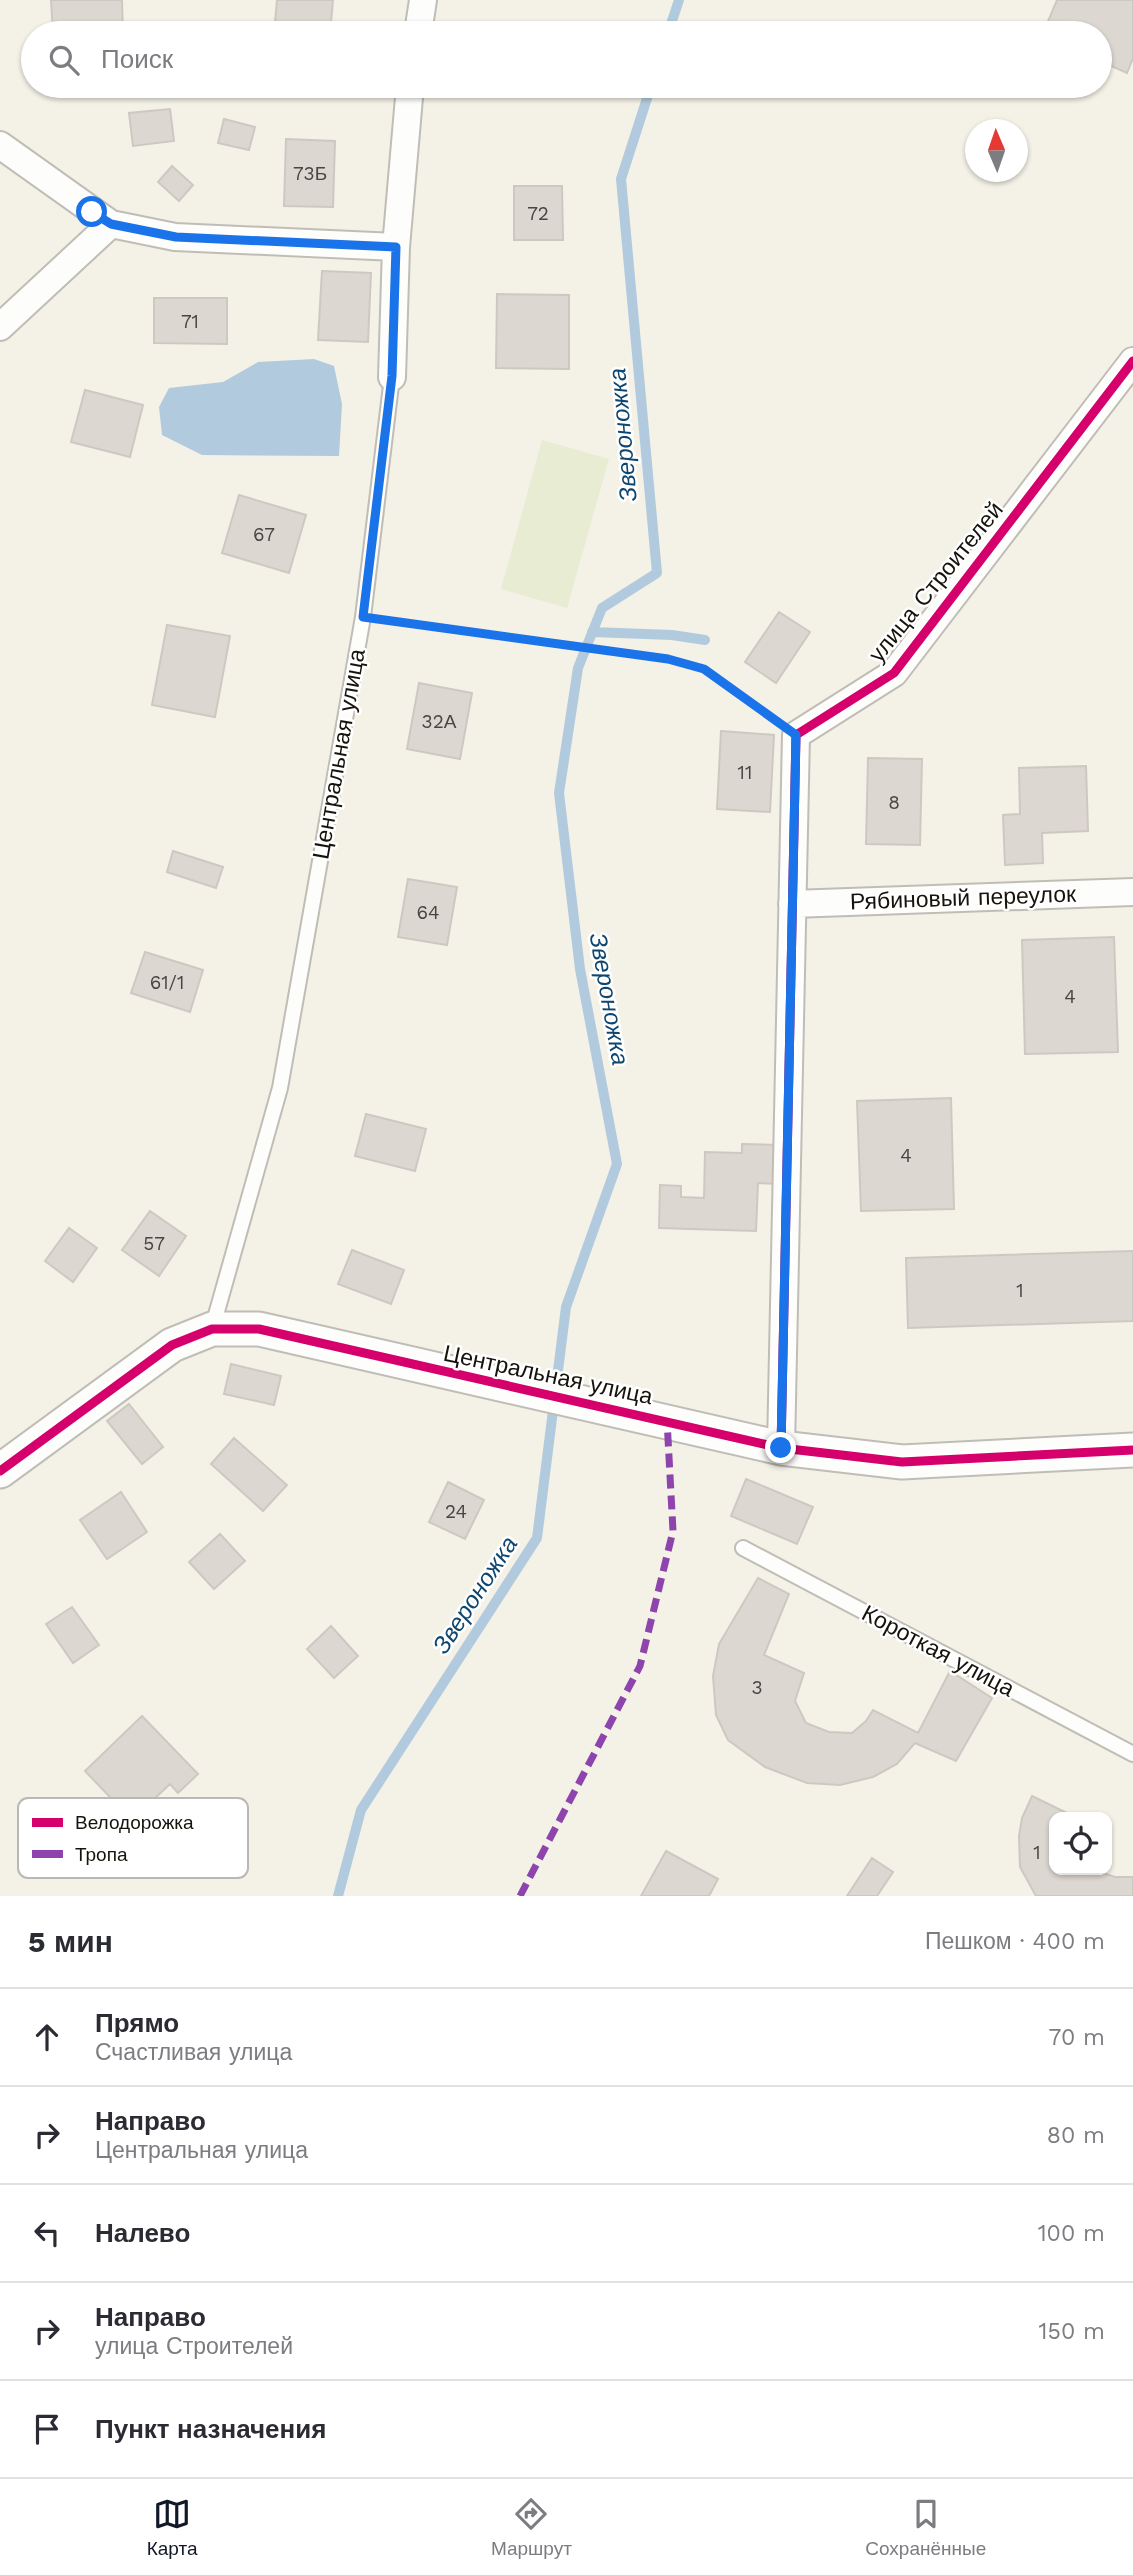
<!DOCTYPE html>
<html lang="ru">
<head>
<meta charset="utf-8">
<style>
	body { margin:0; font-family:"Work Sans",sans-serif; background:#f2f2f3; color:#2b2b33 }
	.controls { position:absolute; right:21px; bottom:21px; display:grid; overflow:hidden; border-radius:14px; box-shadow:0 2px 5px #0004 }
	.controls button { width:63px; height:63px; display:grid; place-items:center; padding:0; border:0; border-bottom:2px solid #e1e1e2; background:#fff; color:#2b2b33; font:35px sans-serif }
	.compass { position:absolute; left:965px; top:119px; width:63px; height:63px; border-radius:50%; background:#fff; box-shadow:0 2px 5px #0004; rotate:358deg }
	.stop { position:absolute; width:21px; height:21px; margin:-16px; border:5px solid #1a73e8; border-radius:50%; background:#fff }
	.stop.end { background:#1a73e8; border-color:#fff; box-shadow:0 2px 7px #0008 }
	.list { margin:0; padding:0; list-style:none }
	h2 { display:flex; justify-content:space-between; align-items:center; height:91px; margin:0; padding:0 28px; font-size:30px }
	h2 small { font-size:23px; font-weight:400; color:#7c7c81 }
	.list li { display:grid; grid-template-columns:46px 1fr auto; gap:21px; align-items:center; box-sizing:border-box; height:98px; padding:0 28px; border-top:2px solid #e1e1e2 }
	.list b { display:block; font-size:26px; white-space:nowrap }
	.list p { margin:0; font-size:23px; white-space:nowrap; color:#7c7c81 }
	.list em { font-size:23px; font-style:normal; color:#7c7c81 }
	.icon { flex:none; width:38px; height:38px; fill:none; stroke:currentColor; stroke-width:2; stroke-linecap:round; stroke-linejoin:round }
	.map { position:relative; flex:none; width:1133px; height:1896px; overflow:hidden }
	.search { position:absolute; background:#fff; box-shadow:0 2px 5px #0004; left:21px; right:21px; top:21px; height:77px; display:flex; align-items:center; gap:18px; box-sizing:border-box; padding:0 24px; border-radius:38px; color:#7c7c81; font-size:26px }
	.sheet { height:581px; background:#fff }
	nav { display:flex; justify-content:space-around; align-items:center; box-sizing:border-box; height:98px; border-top:2px solid #e1e1e2; background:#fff; font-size:19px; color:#7c7c81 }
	nav a { display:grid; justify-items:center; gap:4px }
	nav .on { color:#111827 }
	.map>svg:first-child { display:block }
	.green { fill:#e7ecd3 }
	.water { fill:#b2cade }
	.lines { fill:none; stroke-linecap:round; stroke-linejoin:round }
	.stream { stroke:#b2cade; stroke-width:10 }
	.building { fill:#ddd7d2; stroke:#cec8c3; stroke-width:2 }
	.service-casing { stroke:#c0bdb6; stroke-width:18 }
	.minor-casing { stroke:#c0bdb6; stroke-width:30 }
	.tertiary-casing { stroke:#c0bdb6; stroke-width:37 }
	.path { stroke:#dcdbd8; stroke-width:4.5; stroke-dasharray:5 5; stroke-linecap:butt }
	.service { stroke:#fdfdfb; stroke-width:14 }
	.minor { stroke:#fdfdfb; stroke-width:26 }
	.tertiary { stroke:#fdfdfb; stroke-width:33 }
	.quiet { stroke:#8e44ad; stroke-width:7; stroke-dasharray:14 7; stroke-linecap:butt }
	.cycleway-casing { stroke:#fff; stroke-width:13 }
	.cycleway { stroke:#d6006c; stroke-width:9 }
	.route { stroke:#1a73e8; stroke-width:9 }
	.labels { text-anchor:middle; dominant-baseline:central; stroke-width:5; stroke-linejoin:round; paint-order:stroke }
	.number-label { font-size:19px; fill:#494640 }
	.street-label { font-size:23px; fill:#15130c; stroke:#fff }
	.water-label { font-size:24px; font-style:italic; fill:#0f4670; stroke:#fff }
	.key { fill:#fff; stroke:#b9b8b6; stroke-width:2 }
	.key-label { font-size:19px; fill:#15130c }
</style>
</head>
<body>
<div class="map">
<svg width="1133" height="1896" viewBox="0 0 1133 1896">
	<rect width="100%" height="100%" fill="#f4f1e7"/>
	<path class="green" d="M542,440L609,459L567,608L501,589Z"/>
	<path class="water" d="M314,359L334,366L342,404L339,456L202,455L162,435L159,407L169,388L223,382L258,362Z"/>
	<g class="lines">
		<path class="stream" d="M668,33L679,0
			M592,632L672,635L705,640
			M338,1896L361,1810L537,1538L566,1307L617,1164L580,969L559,793L578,668L602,608L657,573L621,179L651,86"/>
	</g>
	<path class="building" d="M51,0H122L123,33H53Z
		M277,0H333L330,33H274Z
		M1057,0H1133V58L1127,73L1100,61V33H1043Z
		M170,109L174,141L133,146L129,113Z
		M224,119L255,127L249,150L218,143Z
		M286,139L335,141L333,207L284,206Z
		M172,166L193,185L179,201L158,182Z
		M514,186H562L563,240H514Z
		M322,271L371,273L368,342L318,340Z
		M497,294L569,295V369L496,368Z
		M154,298H227V344L154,343Z
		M85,390L143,405L130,457L71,442Z
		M239,495L306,515L289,573L222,553Z
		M779,612L810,632L776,683L745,662Z
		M167,625L230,636L215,717L152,705Z
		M419,683L472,693L460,759L407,749Z
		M721,731L774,735L770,812L717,809Z
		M868,758L922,759L920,845L866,844Z
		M1086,766L1088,831L1042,833L1043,863L1005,865L1003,815L1020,814L1019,768Z
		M173,851L223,867L216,888L167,872Z
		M408,879L457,887L447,945L398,937Z
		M1114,937L1118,1052L1025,1054L1022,940Z
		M145,952L203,970L190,1012L131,993Z
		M951,1098L954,1209L861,1211L857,1101Z
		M366,1114L426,1129L415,1171L355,1156Z
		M742,1144L779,1145L778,1184L758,1183L756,1231L659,1228L660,1185L681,1186V1197L704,1198L705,1152L742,1153Z
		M150,1211L186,1236L159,1276L122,1250Z
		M69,1228L97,1248L73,1282L45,1261Z
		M352,1250L404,1270L391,1304L338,1284Z
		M1133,1251V1321L908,1328L906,1258Z
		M231,1364L281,1376L274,1405L224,1394Z
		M129,1404L163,1447L142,1464L107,1421Z
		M234,1438L287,1485L263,1511L211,1464Z
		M746,1479L813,1507L797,1544L731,1516Z
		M448,1482L484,1500L465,1539L429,1522Z
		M121,1492L147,1532L107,1559L80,1520Z
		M220,1534L245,1561L214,1589L189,1562Z
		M758,1578L789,1594L764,1655L804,1673L795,1701L806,1723L829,1732L852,1733L866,1721L873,1710L918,1733L950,1671L992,1698L956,1761L915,1743L897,1764L873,1777L840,1785L807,1783L765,1767L728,1740L716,1715L713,1676L719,1644Z
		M72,1607L99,1645L73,1663L46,1624Z
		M331,1626L358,1656L334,1678L307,1649Z
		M142,1716L198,1774L178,1793L170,1784L132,1820L85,1771Z
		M1032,1796L1075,1817H1054V1870H1094L1115,1877H1133V1896H1036L1020,1867L1019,1836L1022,1818Z
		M666,1851L718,1879L709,1896H641Z
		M872,1858L893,1872L877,1896H847Z"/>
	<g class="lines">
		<defs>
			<path id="service" d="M212,1329L280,1088L363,617L392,377
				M743,1548L1133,1754"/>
			<path id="minor" d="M418,33L423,0
				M0,145L111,224L175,237L396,247
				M0,327L111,224
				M392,377L396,247L410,86
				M792,904L1133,892
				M781,1448L796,735L894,673L1133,361"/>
			<path id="tertiary" d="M0,1471L172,1345L212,1329H259L781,1448L902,1462L1133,1450"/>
		</defs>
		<use href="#service" class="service-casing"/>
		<use href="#minor" class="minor-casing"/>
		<use href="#tertiary" class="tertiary-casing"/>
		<path class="path" d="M384,620L668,659L704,669L775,720"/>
		<use href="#service" class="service"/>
		<use href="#minor" class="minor"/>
		<use href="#tertiary" class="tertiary"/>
		<path class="quiet" d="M520,1896L640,1666L673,1531L667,1420"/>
		<defs>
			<path id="cycleway" d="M781,1448L796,735L894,673L1133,361
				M0,1471L172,1345L212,1329H259L781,1448L902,1462L1133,1450"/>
		</defs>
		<use href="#cycleway" class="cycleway-casing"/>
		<use href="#cycleway" class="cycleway"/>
	</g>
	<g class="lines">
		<path class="route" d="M92,212L111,224L176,237L396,247L392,376L363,617L668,659L704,669L796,735L781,1448"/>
	</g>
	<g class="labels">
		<g class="number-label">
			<text x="310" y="173">73Б</text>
			<text x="538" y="213">72</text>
			<text x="190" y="321">71</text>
			<text x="264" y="534">67</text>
			<text x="439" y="721">32А</text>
			<text x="745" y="772">11</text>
			<text x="894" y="802">8</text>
			<text x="428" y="912">64</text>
			<text x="167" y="982">61/1</text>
			<text x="1070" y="996">4</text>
			<text x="906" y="1155">4</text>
			<text x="154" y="1243">57</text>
			<text x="1020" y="1290">1</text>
			<text x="456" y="1511">24</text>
			<text x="757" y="1687">3</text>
			<text x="1037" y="1852">1</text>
		</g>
		<g class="street-label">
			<text transform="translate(936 582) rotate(-51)">улица Строителей</text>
			<text transform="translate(339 754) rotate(-80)">Центральная улица</text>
			<text transform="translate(963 898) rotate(-2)">Рябиновый переулок</text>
			<text transform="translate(548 1375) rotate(12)">Центральная улица</text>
			<text transform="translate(938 1651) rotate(28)">Короткая улица</text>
		</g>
		<g class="water-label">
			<text transform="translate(623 435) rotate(-95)">Звероножка</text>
			<text transform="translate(609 999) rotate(80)">Звероножка</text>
			<text transform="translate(475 1595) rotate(-57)">Звероножка</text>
		</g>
	</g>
	<rect x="18" y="1798" width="230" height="80" rx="10" class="key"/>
	<rect x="32" y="1818" width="31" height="9" fill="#d6006c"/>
	<rect x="32" y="1850" width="31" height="8" fill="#8e44ad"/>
	<g class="key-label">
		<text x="75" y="1829">Велодорожка</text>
		<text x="75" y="1861">Тропа</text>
	</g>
</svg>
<div class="controls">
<button><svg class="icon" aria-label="locate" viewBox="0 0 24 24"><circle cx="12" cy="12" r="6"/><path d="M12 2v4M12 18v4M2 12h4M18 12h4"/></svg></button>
</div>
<svg class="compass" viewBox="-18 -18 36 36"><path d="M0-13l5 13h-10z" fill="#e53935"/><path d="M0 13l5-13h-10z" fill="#7c7c81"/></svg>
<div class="stop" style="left:92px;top:212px"></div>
<div class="stop end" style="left:781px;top:1448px"></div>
<div class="search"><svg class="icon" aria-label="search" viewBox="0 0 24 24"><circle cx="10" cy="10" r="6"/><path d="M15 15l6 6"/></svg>Поиск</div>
</div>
<section class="sheet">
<h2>5 мин<small>Пешком · 400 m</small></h2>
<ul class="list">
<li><svg class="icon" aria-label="ahead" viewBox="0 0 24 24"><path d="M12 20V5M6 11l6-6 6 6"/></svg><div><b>Прямо</b><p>Счастливая улица</p></div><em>70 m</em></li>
<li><svg class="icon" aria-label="right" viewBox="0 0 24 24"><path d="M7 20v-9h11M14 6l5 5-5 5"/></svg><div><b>Направо</b><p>Центральная улица</p></div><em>80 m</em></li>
<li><svg class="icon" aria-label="left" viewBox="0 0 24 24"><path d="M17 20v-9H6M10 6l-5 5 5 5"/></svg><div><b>Налево</b></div><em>100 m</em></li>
<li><svg class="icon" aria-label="right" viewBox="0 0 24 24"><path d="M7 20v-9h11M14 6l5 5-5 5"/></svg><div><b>Направо</b><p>улица Строителей</p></div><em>150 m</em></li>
<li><svg class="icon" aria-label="arrive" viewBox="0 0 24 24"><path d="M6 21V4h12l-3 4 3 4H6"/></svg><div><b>Пункт назначения</b></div></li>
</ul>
</section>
<nav>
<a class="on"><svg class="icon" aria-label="map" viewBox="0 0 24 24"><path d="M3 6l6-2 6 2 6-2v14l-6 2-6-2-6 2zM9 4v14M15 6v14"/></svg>Карта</a>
<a><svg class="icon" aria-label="directions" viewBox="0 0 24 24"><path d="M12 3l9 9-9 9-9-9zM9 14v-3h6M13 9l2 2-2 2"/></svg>Маршрут</a>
<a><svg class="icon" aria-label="saved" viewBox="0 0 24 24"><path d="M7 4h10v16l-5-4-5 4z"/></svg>Сохранённые</a>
</nav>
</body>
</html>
